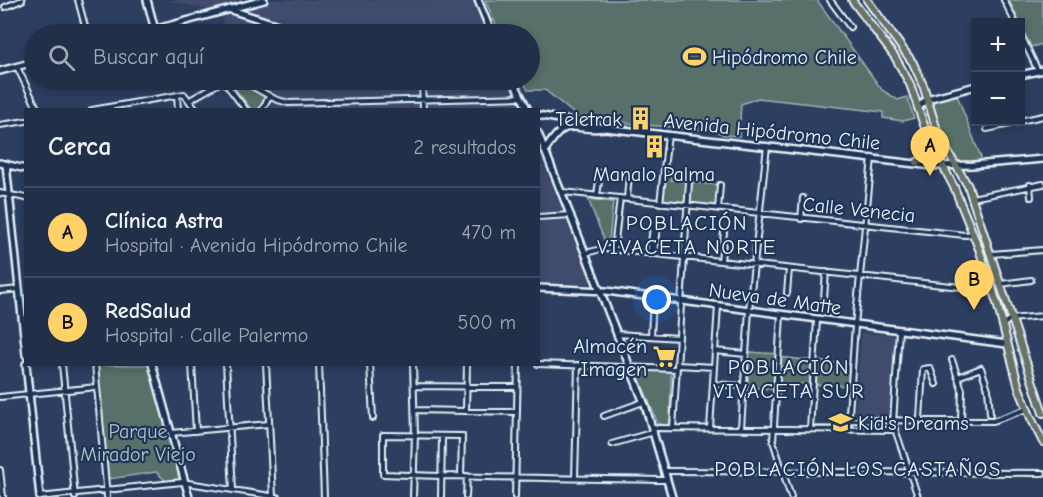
<!DOCTYPE html>
<html lang="es">
<head>
<meta charset="utf-8">
<style>
	body { margin:0; font-family:"Comic Neue",sans-serif; background:#293750; color:#f1f3f6 }
	.controls { position:absolute; right:18px; top:18px; display:grid; overflow:hidden; border-radius:0px; box-shadow:0 3px 9px #0003 }
	.controls button { width:54px; height:54px; display:grid; place-items:center; padding:0; border:0; border-bottom:2px solid #3e4a61; background:#212f49; color:#f1f3f6; font:30px sans-serif }
	.you { position:absolute; left:657px; top:300px; width:21px; height:21px; margin:-15px; border:4px solid #fff; border-radius:50%; background:#1a73e8; box-shadow:0 0 0 9px #1a73e833 }
	.badge { display:grid; place-items:center; width:39px; height:39px; border-radius:50%; background:#ffd166; color:#111; font-size:20px; font-weight:700 }
	.pin { position:absolute; translate:-50% -50px; filter:drop-shadow(0 2px 3px #0008) }
	.pin::after { content:''; position:absolute; top:32px; width:21px; height:18px; background:inherit; clip-path:polygon(0 0,100% 0,50% 100%) }
	.list { margin:0; padding:0; list-style:none }
	h2 { display:flex; justify-content:space-between; align-items:center; height:78px; margin:0; padding:0 24px; font-size:26px }
	h2 small { font-size:20px; font-weight:400; color:#a2a9b4 }
	.list li { display:grid; grid-template-columns:39px 1fr auto; gap:18px; align-items:center; box-sizing:border-box; height:90px; padding:0 24px; border-top:2px solid #3e4a61 }
	.list b { display:block; font-size:22px; white-space:nowrap }
	.list p { margin:0; font-size:20px; white-space:nowrap; color:#a2a9b4 }
	.list em { font-size:20px; font-style:normal; color:#a2a9b4 }
	.icon { flex:none; width:33px; height:33px; fill:none; stroke:currentColor; stroke-width:2; stroke-linecap:round; stroke-linejoin:round }
	.map { position:relative; flex:none; width:1043px; height:497px; overflow:hidden }
	.search { position:absolute; background:#212f49; box-shadow:0 3px 9px #0003; left:24px; top:24px; width:516px; height:66px; display:flex; align-items:center; gap:15px; box-sizing:border-box; padding:0 21px; border-radius:33px; color:#a2a9b4; font-size:22px }
	.panel { position:absolute; background:#212f49; box-shadow:0 3px 9px #0003; left:24px; top:108px; width:516px; height:258px; border-radius:0px }
	.map>svg:first-child { display:block }
	.built { fill:#3f4b6d }
	.green { fill:#586f6b; stroke:#a0b0b2; stroke-width:1.5 }
	.lines { fill:none; stroke-linecap:round; stroke-linejoin:round }
	.street-casing { stroke:#e8f1f8; stroke-width:8 }
	.secondary-casing { stroke:#e8f1f8; stroke-width:10 }
	.primary-casing { stroke:#e8f1f8; stroke-width:10 }
	.street { stroke:#1d3557; stroke-width:4 }
	.secondary { stroke:#1d3557; stroke-width:5 }
	.primary { stroke:#697266; stroke-width:6 }
	.labels { text-anchor:middle; dominant-baseline:central; stroke-width:4.5; stroke-linejoin:round; paint-order:stroke }
	.poi-label { font-size:20px; fill:#e8f1f8; stroke:#1d3557; text-anchor:start }
	.street-label { font-size:20px; fill:#e8f1f8; stroke:#1d3557 }
	.park-label { font-size:20px; fill:#b6c4c7; stroke:#1d3557 }
	.neighbourhood-label { font-size:21px; letter-spacing:1.5px; fill:#e8f1f8; stroke:#1d3557 }
</style>
</head>
<body>
<div class="map">
<svg width="1043" height="497" viewBox="0 0 1043 497">
	<rect width="100%" height="100%" fill="#2c3f61"/>
	<filter id="ink" filterUnits="userSpaceOnUse"><feTurbulence type="fractalNoise" baseFrequency=".0167" numOctaves="2"/><feDisplacementMap in="SourceGraphic" scale="12" xChannelSelector="R" yChannelSelector="G"/><feConvolveMatrix kernelMatrix="1 2 1 2 8 2 1 2 1" color-interpolation-filters="sRGB"/></filter>
	<g filter="url(#ink)">
		<path class="built" d="M167,0H473L487,34H222L223,14Z
			M252,80H508L521,109H269L278,96Z
			M538,152L591,280L590,284L539,283Z
			M861,333L897,335L892,418L855,416Z"/>
		<path class="green" d="M485,0H817L882,90L898,100L907,97L914,118L903,121L883,118V112L758,98L741,104L739,136L724,135L716,131L576,119L573,113L545,90H528L522,80H530V34H500Z
			M1009,0H1043V44L1031,47Z
			M228,80H242L274,98L264,109H251Z
			M957,95L983,163L967,164L957,161L941,135L931,102Z
			M666,168L672,169L671,180L718,185L717,206L663,201Z
			M588,199L613,202L609,242H605Z
			M749,352L779,354V357L852,365L851,386L778,383L777,390L746,387Z
			M97,365H148L182,479L166,481L156,472L109,479Z
			M639,370L671,372L670,421L667,425L658,424L637,372Z"/>
		<g class="lines">
			<defs>
				<path id="street" d="M78,0L87,34
					M830,0L850,27
					M1004,0L1015,22
					M5,7L22,0
					M174,25L182,34
					M1020,33L1038,71
					M17,67L38,110
					M223,80L246,110
					M241,80L275,99L288,103L522,97
					M422,80L423,110
					M177,95L178,110
					M190,100L223,81
					M92,110L184,94L196,110
					M262,110L269,96
					M1020,121L1043,116
					M0,125L26,121
					M987,129L1019,122
					M1030,185L1031,197
					M563,192L965,235L973,234
					M0,193L26,198
					M597,196L600,173
					M972,198L1043,184
					M627,199L629,174
					M660,203L668,135
					M718,209L720,185
					M538,217L571,215
					M801,219L803,198
					M614,249L620,198
					M586,253L601,249H609L970,288L990,282
					M650,254L653,225L657,226L654,254
					M991,254L1043,250
					M721,261L724,232
					M1001,284L1031,280
					M0,291L19,289
					M787,293L789,269
					M824,298L826,272
					M781,315L773,441L791,497
					M1003,325L1010,319L1043,316
					M899,331L893,423L918,497
					M617,334L679,338
					M651,336L653,298
					M715,351L746,354
					M952,360L962,390L961,420
					M62,364L75,497
					M95,364L107,497
					M192,364L196,431
					M226,364L233,490
					M266,364L273,496
					M319,364L324,497
					M370,364L373,418
					M538,364L677,369
					M677,365L714,367
					M958,377L981,368L988,389L990,414
					M713,384L744,386
					M414,386L517,387
					M0,397L97,387
					M415,410L517,412
					M466,411L467,364
					M604,416L643,402
					M920,419L923,369L930,368L936,384
					M849,420L993,421L1027,409
					M653,428L895,430
					M673,428L689,182
					M710,428L718,306
					M741,428L749,310L767,146
					M810,429L817,320
					M848,429L855,325L872,158
					M171,433L269,424
					M612,444L654,432
					M0,470L3,497
					M665,471L1043,473
					M461,476L462,436L383,435V474C478,478 572,478 667,480
					M575,478L578,365
					M39,497L182,482L277,497
					M413,497L415,435L413,364
					M441,497L442,436
					M466,497L467,476
					M515,497L518,364"/>
				<path id="secondary" d="M147,0L155,30
					M478,0L492,34
					M231,10L306,34
					M138,34L264,0
					M0,71L34,62
					M1020,75L1043,70
					M513,80L528,110
					M918,108L927,99L976,86
					M538,115L604,128
					M538,133L646,408L672,497
					M546,149C569,113 572,133 605,128L933,166L973,165L1043,159
					M0,163L26,169
					M6,164L26,355
					M538,288L606,291L1007,344
					M26,364L40,497
					M152,364L189,497"/>
				<path id="primary" d="M852,0L895,57L910,84L929,140L954,187L979,249L997,303L1019,388L1031,418L1043,442
					M867,0L913,63L923,85L939,137L968,186L1043,413
					M917,162L928,158L934,152"/>
			</defs>
			<use href="#street" class="street-casing"/>
			<use href="#secondary" class="secondary-casing"/>
			<use href="#primary" class="primary-casing"/>
			<use href="#street" class="street"/>
			<use href="#secondary" class="secondary"/>
			<use href="#primary" class="primary"/>
		</g>
	</g>
	<defs>
		<symbol id="stadium-bare" viewBox="-9 -9 18 18"><path d="M0-5a6.5 5 0 1 0 0 10a6.5 5 0 1 0 0-10ZM-3.5-1.8h7v3.6h-7Z" fill="#ffd166" stroke="#1d3557" stroke-width="2.5" paint-order="stroke"/></symbol>
		<symbol id="building-bare" viewBox="-9 -9 18 18"><path d="M-4-6H4V6H1V3H-1V6H-4ZM-2.5-4.3h1.7v1.8h-1.7ZM.8-4.3h1.7v1.8H.8ZM-2.5-1h1.7V.8h-1.7ZM.8-1h1.7V.8H.8Z" fill="#ffd166" stroke="#1d3557" stroke-width="2.5" paint-order="stroke"/></symbol>
		<symbol id="supermarket-bare" viewBox="-9 -9 18 18"><path d="M-6-5.5h2.5l.6 2H6L4.5 2H-2.5L-4.4-4H-6ZM-1.5 3.2a1.3 1.3 0 1 0 .1 0ZM3 3.2a1.3 1.3 0 1 0 .1 0Z" fill="#ffd166" stroke="#1d3557" stroke-width="2.5" paint-order="stroke"/></symbol>
		<symbol id="school-bare" viewBox="-9 -9 18 18"><path d="M0-5L7-2L0 1L-7-2ZM-4 1L0 2.5L4 1V4Q0 6-4 4Z" fill="#ffd166" stroke="#1d3557" stroke-width="2.5" paint-order="stroke"/></symbol>
	</defs>
	<g fill-rule="evenodd">
		<use href="#stadium-bare" x="678" y="40" width="33" height="33"/>
		<use href="#building-bare" x="624" y="102" width="33" height="33"/>
		<use href="#building-bare" x="638" y="130" width="33" height="33"/>
		<use href="#supermarket-bare" x="648" y="340" width="33" height="33"/>
		<use href="#school-bare" x="824" y="406" width="33" height="33"/>
	</g>
	<g class="labels">
		<g class="poi-label">
			<text x="712" y="57">Hipódromo Chile</text>
			<text x="622" y="119" text-anchor="end">Teletrak</text>
			<text x="654" y="174" text-anchor="middle">Manalo Palma</text>
			<text x="647" y="346" text-anchor="end">Almacén<tspan x="647" dy="23">Imagen</tspan></text>
			<text x="858" y="423">Kid's Dreams</text>
		</g>
		<g class="street-label">
			<text transform="translate(772 132) rotate(6)">Avenida Hipódromo Chile</text>
			<text transform="translate(859 210) rotate(6)">Calle Venecia</text>
			<text transform="translate(775 299) rotate(8)">Nueva de Matte</text>
		</g>
		<g class="park-label">
			<text x="138" y="431">Parque<tspan x="138" dy="23">Mirador Viejo</tspan></text>
		</g>
		<g class="neighbourhood-label">
			<text x="687" y="223">POBLACIÓN<tspan x="687" dy="24">VIVACETA NORTE</tspan></text>
			<text x="789" y="367">POBLACIÓN<tspan x="789" dy="24">VIVACETA SUR</tspan></text>
			<text x="858" y="469">POBLACIÓN LOS CASTAÑOS</text>
		</g>
	</g>
</svg>
<div class="controls">
<button>+</button>
<button>−</button>
</div>
<div class="you"></div>
<div class="pin badge" style="left:930px;top:176px">A</div>
<div class="pin badge" style="left:974px;top:310px">B</div>
<div class="search"><svg class="icon" aria-label="search" viewBox="0 0 24 24"><circle cx="10" cy="10" r="6"/><path d="M15 15l6 6"/></svg>Buscar aquí</div>
<section class="panel">
<h2>Cerca<small>2 resultados</small></h2>
<ul class="list">
<li><span class="badge">A</span><div><b>Clínica Astra</b><p>Hospital · Avenida Hipódromo Chile</p></div><em>470 m</em></li>
<li><span class="badge">B</span><div><b>RedSalud</b><p>Hospital · Calle Palermo</p></div><em>500 m</em></li>
</ul>
</section>
</div>
</body>
</html>
